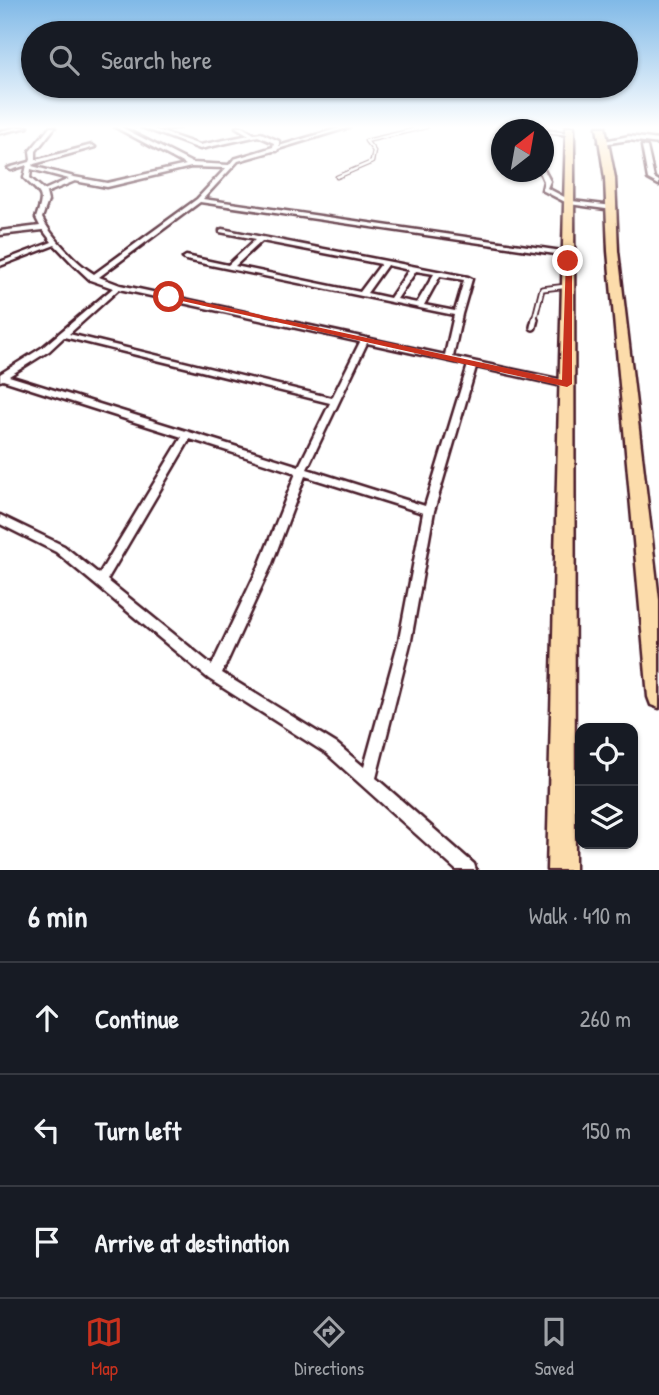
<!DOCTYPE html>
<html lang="en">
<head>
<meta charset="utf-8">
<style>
	body { margin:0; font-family:"Patrick Hand",sans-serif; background:#20242c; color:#f1f3f6 }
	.controls { position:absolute; right:21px; bottom:21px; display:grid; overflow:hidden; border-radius:14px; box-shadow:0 2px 5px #0004 }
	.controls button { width:63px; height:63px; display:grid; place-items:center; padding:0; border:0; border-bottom:2px solid #363941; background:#171b24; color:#f1f3f6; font:35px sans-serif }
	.compass { position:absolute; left:491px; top:119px; width:63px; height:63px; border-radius:50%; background:#171b24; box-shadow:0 2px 5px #0004; rotate:31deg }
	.stop { position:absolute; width:21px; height:21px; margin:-16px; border:5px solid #c8321e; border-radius:50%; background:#fff }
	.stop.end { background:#c8321e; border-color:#fff; box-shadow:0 2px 7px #0008 }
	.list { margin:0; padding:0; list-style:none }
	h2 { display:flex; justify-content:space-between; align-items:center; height:91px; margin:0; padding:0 28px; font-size:30px }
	h2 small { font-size:23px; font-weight:400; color:#9ea1a6 }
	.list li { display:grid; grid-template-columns:46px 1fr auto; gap:21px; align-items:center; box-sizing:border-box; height:112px; padding:0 28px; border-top:2px solid #363941 }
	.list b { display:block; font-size:26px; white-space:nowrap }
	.list em { font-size:23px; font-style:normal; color:#9ea1a6 }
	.icon { flex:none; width:38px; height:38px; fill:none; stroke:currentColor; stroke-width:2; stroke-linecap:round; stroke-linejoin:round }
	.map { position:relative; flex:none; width:659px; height:870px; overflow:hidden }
	.search { position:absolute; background:#171b24; box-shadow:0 2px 5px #0004; left:21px; right:21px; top:21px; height:77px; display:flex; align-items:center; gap:18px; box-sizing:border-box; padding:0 24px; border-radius:38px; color:#9ea1a6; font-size:26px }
	.sheet { height:427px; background:#171b24 }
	nav { display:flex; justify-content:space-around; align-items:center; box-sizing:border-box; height:98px; border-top:2px solid #363941; background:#171b24; font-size:19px; color:#9ea1a6 }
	nav a { display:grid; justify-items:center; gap:4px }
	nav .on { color:#c8321e }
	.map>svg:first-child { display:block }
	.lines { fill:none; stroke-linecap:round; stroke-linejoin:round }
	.lane-far2-casing { stroke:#4a1f2b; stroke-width:5 }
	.lane-far1-casing { stroke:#4a1f2b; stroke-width:7 }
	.lane-casing { stroke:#4a1f2b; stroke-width:10 }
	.street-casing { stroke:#4a1f2b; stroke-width:5 }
	.secondary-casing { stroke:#4a1f2b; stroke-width:5 }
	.primary-casing { stroke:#4a1f2b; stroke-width:5 }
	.lane-far2 { stroke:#fff; stroke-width:2.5 }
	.lane-far1 { stroke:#fff; stroke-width:3.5 }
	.lane { stroke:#fff; stroke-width:5 }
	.street { fill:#fff; fill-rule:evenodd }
	.secondary { fill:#fff; fill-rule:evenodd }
	.primary { fill:#fcdcab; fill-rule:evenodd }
	.route { fill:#c8321e }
</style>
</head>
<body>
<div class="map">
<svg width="659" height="870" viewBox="0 0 659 870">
	<rect width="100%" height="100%" fill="#fff"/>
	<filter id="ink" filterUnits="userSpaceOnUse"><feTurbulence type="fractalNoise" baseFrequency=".0143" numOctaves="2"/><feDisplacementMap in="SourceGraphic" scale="14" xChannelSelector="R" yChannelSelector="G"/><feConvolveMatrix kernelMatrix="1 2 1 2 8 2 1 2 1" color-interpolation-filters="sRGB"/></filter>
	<g filter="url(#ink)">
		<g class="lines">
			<defs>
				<path id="lane-far2" d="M337,177L372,162L374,151L366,141L426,127"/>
				<path id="lane-far1" d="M534,321L542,289L568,286"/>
				<path id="lane" d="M533,327L535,319"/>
				<path id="street" d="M19,127H28L0,133V131Z
					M50,127H55L36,151V160L92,145L95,147L34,164L32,166L74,177L107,183L186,165L115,127H121L192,163L229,165L234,159L273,147L274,143L258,136L200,149L141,127H148L200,145L249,135L236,127H242L254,134L261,133L279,141V146L343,127H350L278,149L277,151H273L238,161L203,199L569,252L572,254L569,256L200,202L99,277L120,285L445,355L454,315L186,260L183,258L186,256L228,265L256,239L220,232V230L222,229L468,277L472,279L462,314L453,357L567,381L571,384L567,387L476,367L434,511L411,640L376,778L474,864L476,870H456L327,754L209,679L56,552L0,524V515L64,546L99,574L182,437L3,380L0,381V374L43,347L113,288L90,280L74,265L55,245L0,266V262L52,242L43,230L0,235V231L40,226L36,218C45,192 42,196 24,178L27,165L11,170L8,168L30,162L31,159L30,151ZM191,167L226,168L197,199L94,274C76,263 51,236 42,218L48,201L46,193L75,181L107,187ZM31,169L69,179L44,190L30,178ZM262,241L381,264L360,292L235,266ZM387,265L409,270L390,298L367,293ZM416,271L434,274L417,303L397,299ZM440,276L464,280L455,311L424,305ZM119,289L360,342L332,398L69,334ZM64,337L330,403L299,466L9,376L49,351ZM367,343L468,365L425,506L307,469ZM190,439L296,473L259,566L212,665L107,580ZM305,476L423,513L399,640L364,767L337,744L222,673L271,566Z
					M165,127H182L159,130L157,129Z
					M523,127H530L537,130H528Z
					M544,130L569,133L571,134L569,135L544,132Z
					M642,146L647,147L654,178L659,181V185L648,179Z
					M544,170L550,181L547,188L572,201L613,206L616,208L613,210L569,204L542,190L544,181L540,172Z"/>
				<path id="secondary" d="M629,136L659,140V144L629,140L603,144L599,142Z"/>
				<path id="primary" d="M566,127H574L575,870H547Z
					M597,127H605L615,178L618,251L659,600V708L651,705L648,697L608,251L605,178Z"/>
			</defs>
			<use href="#lane-far2" class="lane-far2-casing"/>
			<use href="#lane-far1" class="lane-far1-casing"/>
			<use href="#lane" class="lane-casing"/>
			<use href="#street" class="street-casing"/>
			<use href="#secondary" class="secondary-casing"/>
			<use href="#primary" class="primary-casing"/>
			<use href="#lane-far2" class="lane-far2"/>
			<use href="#lane-far1" class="lane-far1"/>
			<use href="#lane" class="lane"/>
			<use href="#street" class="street"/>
			<use href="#secondary" class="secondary"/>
			<use href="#primary" class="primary"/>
		</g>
	</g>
	<linearGradient id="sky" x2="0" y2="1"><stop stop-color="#80b9e7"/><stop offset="0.51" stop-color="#fff"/><stop offset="1" stop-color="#fff" stop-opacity="0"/></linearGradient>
	<rect width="659" height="249" fill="url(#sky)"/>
	<path class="route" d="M566,259L572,261V384L567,387L164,297L169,295L562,380Z"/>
</svg>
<div class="controls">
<button><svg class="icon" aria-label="locate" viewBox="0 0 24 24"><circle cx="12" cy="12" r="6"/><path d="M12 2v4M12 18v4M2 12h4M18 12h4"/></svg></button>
<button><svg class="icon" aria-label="layers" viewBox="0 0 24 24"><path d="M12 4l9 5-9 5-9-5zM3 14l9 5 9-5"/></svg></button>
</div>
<svg class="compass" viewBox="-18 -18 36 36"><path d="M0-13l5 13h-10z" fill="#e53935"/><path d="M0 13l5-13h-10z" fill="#9ea1a6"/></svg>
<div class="stop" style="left:169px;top:297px"></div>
<div class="stop end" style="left:568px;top:261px"></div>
<div class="search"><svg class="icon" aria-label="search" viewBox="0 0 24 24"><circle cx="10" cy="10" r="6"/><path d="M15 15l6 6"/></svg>Search here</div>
</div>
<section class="sheet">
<h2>6 min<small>Walk · 410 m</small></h2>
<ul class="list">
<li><svg class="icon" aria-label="ahead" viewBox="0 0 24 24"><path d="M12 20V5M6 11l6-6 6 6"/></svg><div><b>Continue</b></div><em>260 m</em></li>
<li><svg class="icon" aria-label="left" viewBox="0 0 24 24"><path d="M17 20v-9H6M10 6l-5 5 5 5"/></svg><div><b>Turn left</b></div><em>150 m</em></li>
<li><svg class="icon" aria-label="arrive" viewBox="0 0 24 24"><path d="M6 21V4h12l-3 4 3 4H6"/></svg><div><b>Arrive at destination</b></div></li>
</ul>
</section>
<nav>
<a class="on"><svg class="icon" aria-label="map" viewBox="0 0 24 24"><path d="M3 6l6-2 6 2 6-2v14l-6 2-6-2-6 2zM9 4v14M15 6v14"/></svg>Map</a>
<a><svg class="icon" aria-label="directions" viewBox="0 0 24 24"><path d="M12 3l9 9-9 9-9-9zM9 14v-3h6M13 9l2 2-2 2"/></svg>Directions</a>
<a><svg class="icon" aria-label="saved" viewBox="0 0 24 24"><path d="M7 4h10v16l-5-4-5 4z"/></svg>Saved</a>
</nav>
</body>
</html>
